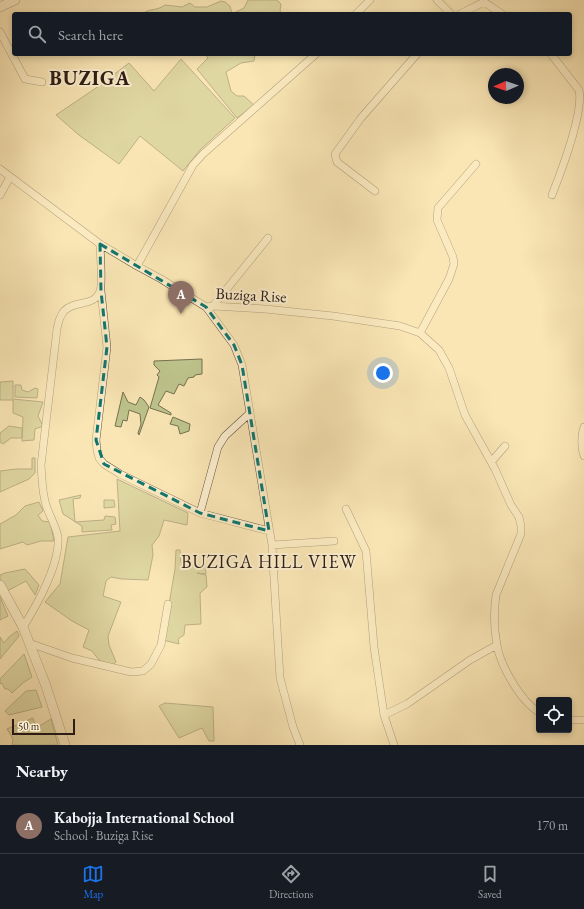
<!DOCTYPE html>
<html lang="en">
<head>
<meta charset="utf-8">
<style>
	body { margin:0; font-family:"EB Garamond",serif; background:#242831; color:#f1f3f6 }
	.controls { position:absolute; right:12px; bottom:12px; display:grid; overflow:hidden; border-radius:4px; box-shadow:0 2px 6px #0003 }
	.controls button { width:36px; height:36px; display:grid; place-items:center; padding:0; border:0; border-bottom:1px solid #363941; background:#171b24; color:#f1f3f6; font:20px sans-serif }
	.compass { position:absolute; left:488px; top:68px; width:36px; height:36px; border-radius:50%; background:#171b24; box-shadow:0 2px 6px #0003; rotate:268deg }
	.scale { position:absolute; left:12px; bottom:10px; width:63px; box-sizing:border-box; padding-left:4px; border:2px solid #2d1d15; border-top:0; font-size:11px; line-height:14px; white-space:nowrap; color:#2d1d15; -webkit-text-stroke:3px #fcefcf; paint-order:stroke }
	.you { position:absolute; left:383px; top:373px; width:14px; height:14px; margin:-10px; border:3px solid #fff; border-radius:50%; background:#1a73e8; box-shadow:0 0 0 6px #1a73e833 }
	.badge { display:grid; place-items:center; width:26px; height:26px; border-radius:50%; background:#1a73e8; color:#fff; font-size:13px; font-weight:700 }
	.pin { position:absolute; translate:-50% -33px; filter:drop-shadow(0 1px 2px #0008) }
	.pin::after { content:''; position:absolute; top:21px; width:14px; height:12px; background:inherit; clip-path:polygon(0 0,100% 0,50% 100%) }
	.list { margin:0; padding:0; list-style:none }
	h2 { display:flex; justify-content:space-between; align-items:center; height:52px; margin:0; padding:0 16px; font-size:17px }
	h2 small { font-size:13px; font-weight:400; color:#9ea1a6 }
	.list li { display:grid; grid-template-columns:26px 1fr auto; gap:12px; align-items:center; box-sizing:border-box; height:56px; padding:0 16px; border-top:1px solid #363941 }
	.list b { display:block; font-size:15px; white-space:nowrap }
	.list p { margin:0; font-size:13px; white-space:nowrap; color:#9ea1a6 }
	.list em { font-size:13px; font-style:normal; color:#9ea1a6 }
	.icon { flex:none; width:22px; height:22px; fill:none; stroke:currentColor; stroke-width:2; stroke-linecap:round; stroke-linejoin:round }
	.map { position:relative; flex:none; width:584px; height:745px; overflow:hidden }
	.search { position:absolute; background:#171b24; box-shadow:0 2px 6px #0003; left:12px; right:12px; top:12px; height:44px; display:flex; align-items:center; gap:10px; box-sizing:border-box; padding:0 14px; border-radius:4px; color:#9ea1a6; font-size:15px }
	.sheet { height:108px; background:#171b24 }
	nav { display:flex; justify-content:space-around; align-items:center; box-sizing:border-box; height:56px; border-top:1px solid #363941; background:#171b24; font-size:11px; color:#9ea1a6 }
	nav a { display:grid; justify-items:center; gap:2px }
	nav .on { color:#1a73e8 }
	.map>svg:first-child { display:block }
	.green { fill:#bec58d; stroke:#767151 }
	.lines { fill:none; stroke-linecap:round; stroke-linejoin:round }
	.minor-casing { stroke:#604f3d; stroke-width:8 }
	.tertiary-casing { stroke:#604f3d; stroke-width:10 }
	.minor { stroke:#fcefcf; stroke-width:7 }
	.tertiary { stroke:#fcefcf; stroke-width:9 }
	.marked { fill:none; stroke:#0f766e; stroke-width:3; stroke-dasharray:8 5; stroke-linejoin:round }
	.labels { text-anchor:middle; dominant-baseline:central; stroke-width:4; stroke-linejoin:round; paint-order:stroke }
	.street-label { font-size:16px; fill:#2d1d15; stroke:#fcefcf }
	.quarter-label { font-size:18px; letter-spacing:1px; fill:#2d1d15; stroke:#fcefcf }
	.district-label { font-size:20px; font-weight:bold; letter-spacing:1px; fill:#2d1d15; stroke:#fcefcf }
</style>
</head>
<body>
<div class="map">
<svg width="584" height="745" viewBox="0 0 584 745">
	<rect width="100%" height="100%" fill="#fae6b5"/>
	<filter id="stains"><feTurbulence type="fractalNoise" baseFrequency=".005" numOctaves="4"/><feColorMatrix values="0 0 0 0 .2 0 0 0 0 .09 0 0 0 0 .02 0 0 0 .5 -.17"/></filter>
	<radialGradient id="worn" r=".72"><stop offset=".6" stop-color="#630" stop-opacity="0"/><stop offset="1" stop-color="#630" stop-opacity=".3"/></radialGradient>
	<path class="green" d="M248,0H277L281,4L280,11L282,14H142C150,8 157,11 165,5L182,7L190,3L195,7H207L221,1L225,2L230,6L232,14L244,8Z
		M205,54H259L255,55L254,61L241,63L226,72L231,91L237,96H244L254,105L237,118L197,69L208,58Z
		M181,59L235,118L200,150L183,171L140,136L119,164L79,135L56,115L99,86L129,63L154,91Z
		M202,359V374L195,375L194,377L188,378L184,386L179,384L174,394L166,391L158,405L171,413V415L150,408L159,377L157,375L160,371L154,365V361Z
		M13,381V399L43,402L38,416L43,426L35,429L34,440L22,441L23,417L13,413V400H0V382Z
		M15,385H21L22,390L28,392L35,388L38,389L37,398L15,397Z
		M123,392L128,402L136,405L140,397L144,400L149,407L139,435L138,433L141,424L140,414L129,410L127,421L123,420L121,427L115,426Z
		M173,417L190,424L189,431L180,434L178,426L170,424Z
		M9,426L22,428V438H11L3,444L0,442V433Z
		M32,458H35V473L29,479L0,492V471L16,469H32Z
		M117,479L188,513L187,525L164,520L159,536L152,545L153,555L148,580L122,579L111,577L106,581L103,596L121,602L108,636L109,645L116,662L111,666L99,660L92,651L83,647L89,630L72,621L45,602L60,584L68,537L120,531Z
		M81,495L80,498L73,499L75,522L104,520L105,516L115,517L116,524L111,525L112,530L82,532V526L63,514L59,500Z
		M104,500H114L115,507L104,508Z
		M39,502L43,511L38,515L42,521L50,522L54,541H41L27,545L23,542L0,549V524L16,515L25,506Z
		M176,550H180L181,563L205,566L206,574L197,573L206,575L207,587L200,593L201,624L185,625L184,635L178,639L179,644L163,640L175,569Z
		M25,569L39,585L35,595L26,581L7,591L0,579V575L5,573Z
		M0,597L8,616L0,620Z
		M17,631L19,636L0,659V637L4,643L9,637Z
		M24,654L32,677L23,683L12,693L8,689H5L2,683L0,684V679Z
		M36,690L42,707L9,715L5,711L26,691Z
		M165,703L213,707L214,741H209L202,728L179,738L159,706Z
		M33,718L36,728L51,719L58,745H12L13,739L7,729Z"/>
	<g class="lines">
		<defs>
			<path id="minor" d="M437,0L451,14
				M356,14L370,0
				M460,14L484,2L502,14
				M0,32L25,79L42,82
				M551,54L579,90C584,112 561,172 552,195
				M0,169L100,244L137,266L161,279L206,307L213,306L265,309L333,316L400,326L420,333L439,350L449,368L465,415L495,469L511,505L519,517L521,526V534L496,595C494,610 494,630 497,645C500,665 521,702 539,712
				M375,191L337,162L335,154L361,118L417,54
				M0,195L10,177
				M137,266L193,165L203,154L316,54
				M101,291L107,347L96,440L97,450L99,458L104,464L120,474L200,513L269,531
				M213,306L268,238
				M206,307L234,345L242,365L272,545L280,678L293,727L300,745
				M420,333L449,279L454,264L453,257L437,220L438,208L476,164
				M584,427C581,435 581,447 584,456
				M491,462L505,446
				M346,509L366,551L374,647L384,715L394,745
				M200,513L218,447L225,436L250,413
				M272,545L334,541
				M23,627C37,605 60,564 58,537C56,526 49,515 46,505C42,492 42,478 41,465L57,329C58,323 60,316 64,311C74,300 95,307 100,291C103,284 100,253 100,244
				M29,643L72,658L131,672L143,671L151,664L161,645L168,604
				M384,715L407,704L470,660L497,645
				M569,720H584"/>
			<path id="tertiary" d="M0,7L15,0
				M0,585L23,627L46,686L65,745"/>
		</defs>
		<use href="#minor" class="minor-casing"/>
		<use href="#tertiary" class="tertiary-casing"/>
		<use href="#minor" class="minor"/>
		<use href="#tertiary" class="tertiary"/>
	</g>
	<path d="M0 0H584V745H0ZM100,244L206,307L234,345L242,365L269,531L200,513L104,464L96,440L107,347L101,291Z" fill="#fae6b5" fill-opacity=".55" fill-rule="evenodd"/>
	<path class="marked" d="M100,244L206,307L234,345L242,365L269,531L200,513L104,464L96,440L107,347L101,291Z"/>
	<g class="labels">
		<g class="street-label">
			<text transform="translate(251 295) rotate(3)">Buziga Rise</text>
		</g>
		<g class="quarter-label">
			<text x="269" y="561">BUZIGA HILL VIEW</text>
		</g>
		<g class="district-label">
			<text x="90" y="78">BUZIGA</text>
		</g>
	</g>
	<rect width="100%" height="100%" filter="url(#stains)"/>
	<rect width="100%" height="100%" fill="url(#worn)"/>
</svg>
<div class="controls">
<button><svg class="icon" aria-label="locate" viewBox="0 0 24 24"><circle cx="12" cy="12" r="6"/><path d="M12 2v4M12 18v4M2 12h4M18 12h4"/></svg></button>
</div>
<svg class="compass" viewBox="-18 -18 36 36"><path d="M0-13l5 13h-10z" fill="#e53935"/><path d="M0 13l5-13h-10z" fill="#9ea1a6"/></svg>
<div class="scale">50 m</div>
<div class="you"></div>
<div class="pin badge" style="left:181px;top:314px;background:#8d6e63">A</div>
<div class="search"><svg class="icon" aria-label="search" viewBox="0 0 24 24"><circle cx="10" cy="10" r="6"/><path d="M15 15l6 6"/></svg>Search here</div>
</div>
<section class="sheet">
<h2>Nearby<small></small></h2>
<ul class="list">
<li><span class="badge" style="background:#8d6e63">A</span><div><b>Kabojja International School</b><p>School · Buziga Rise</p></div><em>170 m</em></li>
</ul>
</section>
<nav>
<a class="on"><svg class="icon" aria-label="map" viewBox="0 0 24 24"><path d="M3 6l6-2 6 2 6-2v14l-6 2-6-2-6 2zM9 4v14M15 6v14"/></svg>Map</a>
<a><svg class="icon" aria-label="directions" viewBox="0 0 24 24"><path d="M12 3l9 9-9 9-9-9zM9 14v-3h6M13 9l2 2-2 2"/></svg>Directions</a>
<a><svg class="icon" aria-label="saved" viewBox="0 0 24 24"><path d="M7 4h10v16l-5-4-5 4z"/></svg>Saved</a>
</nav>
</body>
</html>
